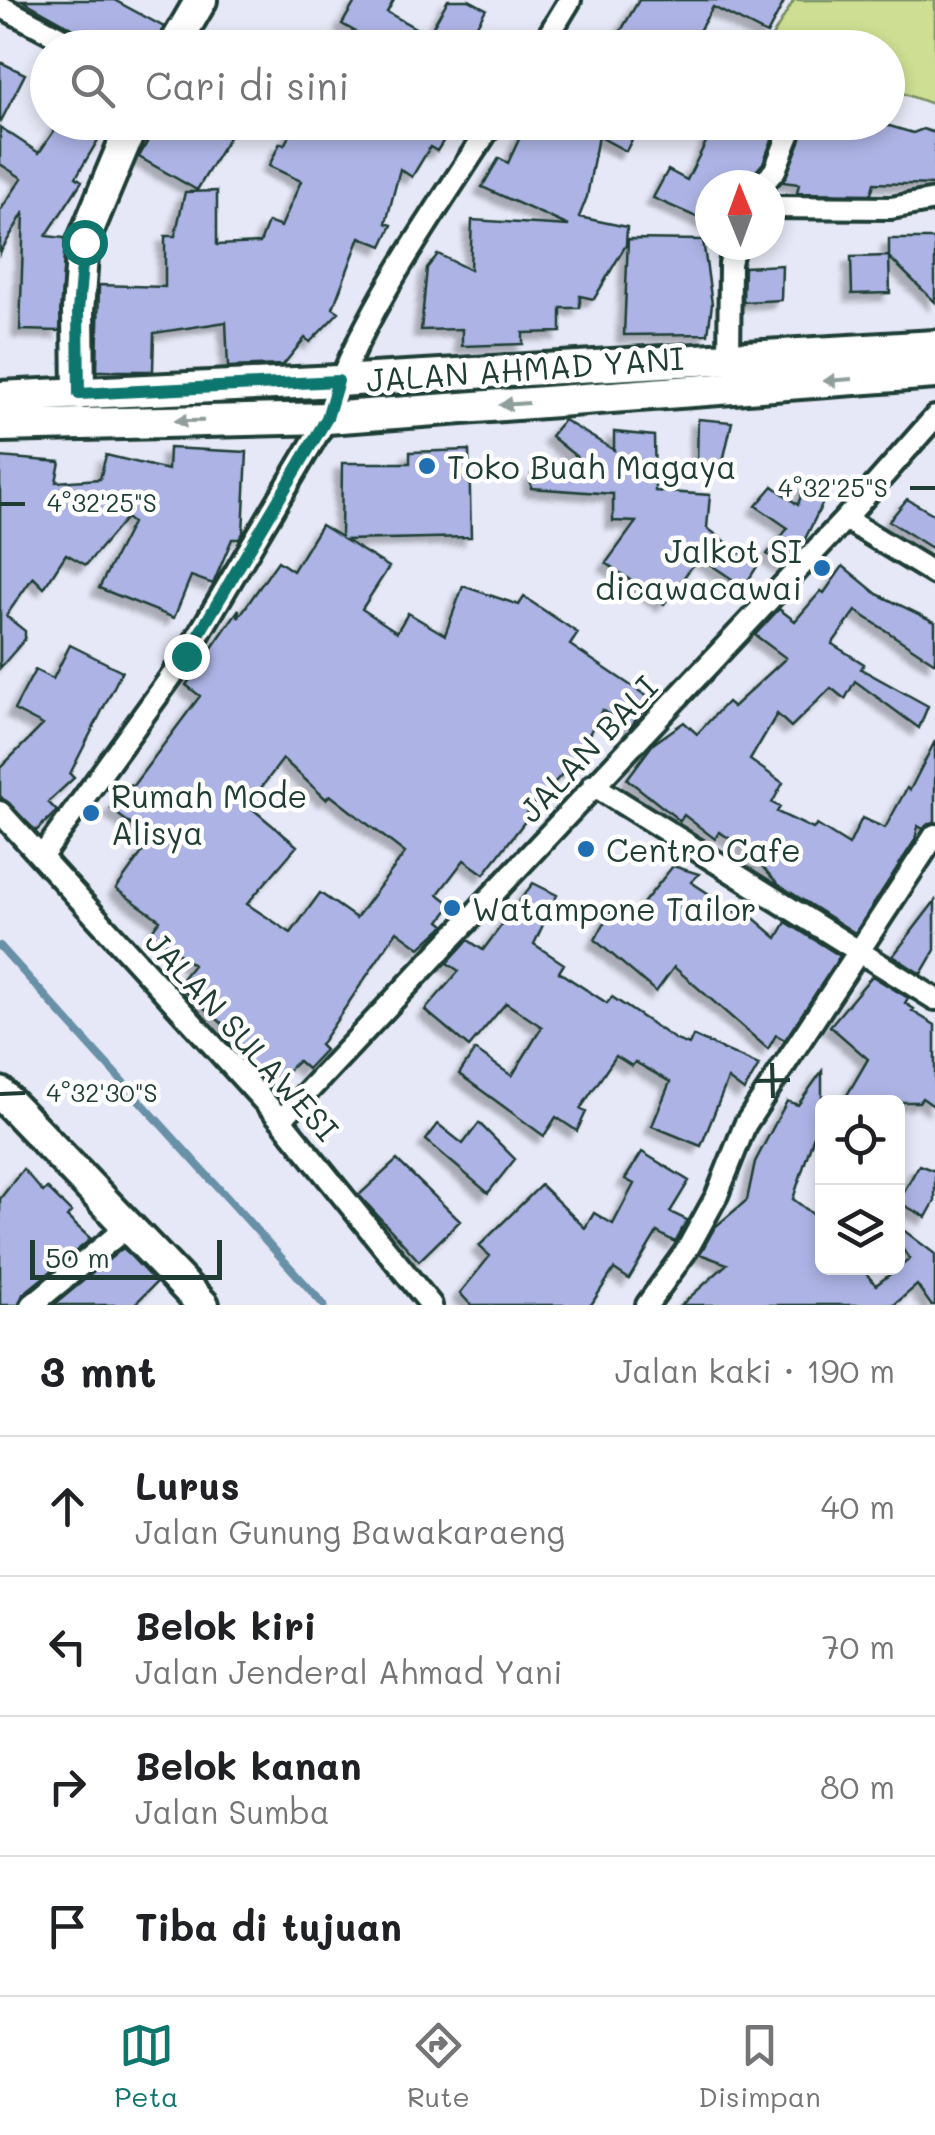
<!DOCTYPE html>
<html lang="id">
<head>
<meta charset="utf-8">
<style>
	body { margin:0; font-family:Mali,sans-serif; background:#f2f2f2; color:#202124 }
	.controls { position:absolute; right:30px; bottom:30px; display:grid; overflow:hidden; border-radius:15px; box-shadow:0 5px 15px #0003 }
	.controls button { width:90px; height:90px; display:grid; place-items:center; padding:0; border:0; border-bottom:2px solid #e0e0e0; background:#fff; color:#202124; font:50px sans-serif }
	.compass { position:absolute; left:695px; top:170px; width:90px; height:90px; border-radius:50%; background:#fff; box-shadow:0 5px 15px #0003; rotate:359deg }
	.scale { position:absolute; left:30px; bottom:25px; width:192px; box-sizing:border-box; padding-left:10px; border:5px solid #1f3d34; border-top:0; font-size:28px; line-height:35px; white-space:nowrap; color:#1f3d34; -webkit-text-stroke:8px #fff; paint-order:stroke }
	.stop { position:absolute; width:30px; height:30px; margin:-22px; border:8px solid #0f766e; border-radius:50%; background:#fff }
	.stop.end { background:#0f766e; border-color:#fff; box-shadow:0 2px 10px #0008 }
	.list { margin:0; padding:0; list-style:none }
	h2 { display:flex; justify-content:space-between; align-items:center; height:130px; margin:0; padding:0 40px; font-size:42px }
	h2 small { font-size:32px; font-weight:400; color:#757577 }
	.list li { display:grid; grid-template-columns:65px 1fr auto; gap:30px; align-items:center; box-sizing:border-box; height:140px; padding:0 40px; border-top:2px solid #e0e0e0 }
	.list b { display:block; font-size:38px; white-space:nowrap }
	.list p { margin:0; font-size:32px; white-space:nowrap; color:#757577 }
	.list em { font-size:32px; font-style:normal; color:#757577 }
	.icon { flex:none; width:55px; height:55px; fill:none; stroke:currentColor; stroke-width:2; stroke-linecap:round; stroke-linejoin:round }
	.map { position:relative; flex:none; width:935px; height:1305px; overflow:hidden }
	.search { position:absolute; background:#fff; box-shadow:0 5px 15px #0003; left:30px; right:30px; top:30px; height:110px; display:flex; align-items:center; gap:25px; box-sizing:border-box; padding:0 35px; border-radius:55px; color:#757577; font-size:38px }
	.sheet { height:690px; background:#fff }
	nav { display:flex; justify-content:space-around; align-items:center; box-sizing:border-box; height:140px; border-top:2px solid #e0e0e0; background:#fff; font-size:28px; color:#757577 }
	nav a { display:grid; justify-items:center; gap:5px }
	nav .on { color:#0f766e }
	.map>svg:first-child { display:block }
	.green { fill:#cede92; stroke:#768e63; stroke-width:2.5 }
	.lines { fill:none; stroke-linecap:round; stroke-linejoin:round }
	.stream { stroke:#6890a7; stroke-width:8 }
	.building { fill:#adb4e5; stroke:#1f3d34; stroke-width:2.5; fill-rule:evenodd; filter:url(#shadow) }
	.street-casing { stroke:#1f3d34; stroke-width:28 }
	.secondary-casing { stroke:#1f3d34; stroke-width:38 }
	.street { stroke:#fff; stroke-width:20 }
	.secondary { stroke:#fff; stroke-width:30 }
	.oneway { fill:#8f9e9a }
	.route { stroke:#0f766e; stroke-width:12 }
	.ticks { fill:none; stroke:#1f3d34; stroke-width:4 }
	.poi-dot { fill:#1f6fb2; stroke:#fff; stroke-width:4 }
	.labels { text-anchor:middle; dominant-baseline:central; stroke-width:9; stroke-linejoin:round; paint-order:stroke }
	.street-label { font-size:32px; fill:#1f3d34; stroke:#fff }
	.poi-label { font-size:32px; fill:#1f3d34; stroke:#fff; text-anchor:start }
	.ticks-label { font-size:25px; text-anchor:middle; fill:#1f3d34; stroke:#fff; stroke-width:9; stroke-linejoin:round; paint-order:stroke }
</style>
</head>
<body>
<div class="map">
<svg width="935" height="1305" viewBox="0 0 935 1305">
	<defs>
		<filter id="shadow"><feDropShadow dx="-7" dy="7" stdDeviation="2.5" flood-color="#0004"/></filter>
	</defs>
	<rect width="100%" height="100%" fill="#e6e8f7"/>
	<filter id="ink" filterUnits="userSpaceOnUse"><feTurbulence type="fractalNoise" baseFrequency=".01" numOctaves="2"/><feDisplacementMap in="SourceGraphic" scale="20" xChannelSelector="R" yChannelSelector="G"/><feConvolveMatrix kernelMatrix="1 2 1 2 8 2 1 2 1" color-interpolation-filters="sRGB"/></filter>
	<g filter="url(#ink)">
		<path class="green" d="M794,0H935V105L888,88V48L767,45Z"/>
		<g class="lines">
			<path class="stream" d="M0,946L324,1305"/>
		</g>
		<path class="building" d="M22,0H114L164,27L154,48H108Z
			M356,0H394L387,12L428,35L448,0H469L486,9L464,48H384L342,24Z
			M639,0H785L767,34L713,7L689,48H639L619,34Z
			M0,62L25,74L0,123Z
			M60,122H80L101,135L76,177L82,181L46,236L65,238L60,331L20,330L24,212L0,253V211L22,178L0,164V127L39,153Z
			M166,122H238L197,190L139,157L155,128L161,131Z
			M297,122H455L437,151L430,147L412,177L400,169L386,223L392,225L382,246L360,237L333,308L339,312L310,342L305,338L283,365L228,367L226,322L154,333L153,371H97L99,285L165,287V236H175L185,192L217,191V245L260,243L268,222L281,227L301,181L269,166L280,143L284,145Z
			M527,122H641L626,151L598,136L587,197L579,217L627,227L626,245L594,299L580,296V308H561V332L523,333V344L462,346V329L421,330L427,268L438,254L470,270L472,220L569,226L482,187L499,158L508,163Z
			M716,122H779L763,163L755,172L749,170L742,185H710V223L653,198L668,170L687,180Z
			M807,122H876L913,133L923,129L935,133V185L874,183L871,194L797,193L799,184L783,182Z
			M628,239L703,240L712,304L708,334L624,335Z
			M889,239H935V302L889,257L890,293L852,294L851,257L889,256Z
			M782,265L781,300L743,302L744,267Z
			M698,419L732,422L722,466L697,463Z
			M564,420L614,450V432L654,436L655,491L710,495L707,528L758,565L744,587L699,557L664,604L606,563L636,522L613,521V494L531,488V474L594,471L551,436Z
			M169,448L247,452L243,533L239,539H232L213,584L191,576L174,618L99,588L132,523L126,518L86,565L66,554L44,588L33,577L6,616L25,631V639L0,668V457L60,462L56,482L100,479L106,455L168,470Z
			M469,450L471,537L345,540L389,567L362,609L397,632L408,613L445,635L463,586L519,605L524,597L578,633L570,645L651,699L630,728L602,710L569,772L566,770L523,817L526,820L484,874L464,860L438,894L452,905L440,921L445,925L420,948L397,931L320,1045L325,1050L307,1069L298,1061L270,1087L223,1036L230,1030L177,985L193,965L151,932L160,920L116,889L151,840L111,809L130,785L132,787L200,696L186,685L239,609L238,618L278,561L293,571L321,525L341,537L342,463H410V452ZM283,759L326,799L330,795L405,853L356,918L320,893L291,933L247,904L297,846L248,805Z
			M805,483L827,494L805,539L782,566L767,554L788,528L756,506L773,486L798,505Z
			M907,499L935,515V550L889,521Z
			M843,566L877,594L935,622V663L856,611L832,644L864,664L861,669L928,706L919,728L855,681L845,699L831,688L791,727L777,714L750,760L783,783L772,803L780,807L777,812L813,829L817,825L849,845L862,818L885,828L907,788L910,790L935,741V821L923,829L918,826L915,840L855,933L779,885L744,847L719,832L715,839L684,815L680,821L627,779L653,744L684,722L697,734L727,702L733,707L786,658L755,635L779,609L795,621L821,591L824,593Z
			M70,645L122,671L70,774L74,778L48,802L57,811L36,831L0,796V768L43,725L14,710L35,670L53,679Z
			M673,866L699,874L691,882L746,918L749,914L777,938L786,922L840,956L785,1040L776,1035L768,1049L674,967L656,992L595,940L614,906L632,917Z
			M533,883L557,895L534,944L564,964L559,972L607,1003L612,997L676,1040L689,1045L693,1036L759,1065L744,1091L728,1079L701,1146L652,1126L670,1082L635,1062L632,1066L616,1056L580,1109L586,1112L577,1131L556,1117L544,1136L459,1074L475,1050L512,1076L542,1027L506,1003L469,1047L425,1010L459,971L447,963L468,940L483,950Z
			M935,901V950L921,974L893,956Z
			M872,976L908,998L905,1003L914,1009L912,1011L935,1025V1107L922,1098L919,1102H843L868,1059L830,1026Z
			M822,1071V1132L816,1129L793,1199L822,1221V1268H861L876,1285L910,1259L898,1243V1226L935,1254V1305H931L917,1285L894,1305H681L727,1264L700,1254L715,1227L747,1200L755,1162L787,1101L798,1105Z
			M479,1123L515,1159L488,1193L426,1140L438,1124L463,1144Z
			M642,1152L689,1181L670,1212L687,1220L675,1242L657,1232L629,1279L614,1269L591,1305H471L460,1293L490,1256L479,1246L541,1185L585,1228L594,1213L613,1224L634,1184L625,1179Z
			M397,1160L460,1221L419,1261L359,1195Z
			M919,1165L935,1171V1201L926,1217L898,1202Z
			M23,1169L43,1192L47,1188L71,1212L67,1217L91,1239L23,1294L19,1305H0V1199Z
			M123,1248L156,1283L134,1305H54Z"/>
		<g class="lines">
			<defs>
				<path id="street" d="M0,6L80,48
					M541,48L570,0
					M762,185L775,170L794,122
					M770,207L891,208L935,200
					M729,358L730,264L734,245
					M845,519L935,574
					M593,785L935,999
					M0,812L281,1120L431,1305
					M42,856L186,656L327,418C358,318 436,211 493,122
					M281,1120L845,519L935,417
					M32,1305L127,1227
					M647,1305L688,1248L717,1195L745,1125L935,835"/>
				<path id="secondary" d="M173,48L201,0
					M79,394L78,311L83,242L133,122
					M0,397L338,381L935,346
					M0,426L327,418L935,373
					M0,1093L203,1305"/>
			</defs>
			<use href="#street" class="street-casing"/>
			<use href="#secondary" class="secondary-casing"/>
			<use href="#street" class="street"/>
			<use href="#secondary" class="secondary"/>
		</g>
		<defs><path id="oneway-solid" d="M-6-.8H1V-3.2L6.5 0L1 3.2V.8H-6Z" transform="scale(2.5)"/></defs>
		<g class="oneway">
			<use href="#oneway-solid" transform="translate(838 380) rotate(176)"/>
			<use href="#oneway-solid" transform="translate(514 404) rotate(176)"/>
			<use href="#oneway-solid" transform="translate(189 421) rotate(179)"/>
		</g>
	</g>
	<g class="lines" filter="url(#ink)">
		<path class="route" d="M84,242L78,311L79,394L338,381L327,418L186,656"/>
	</g>
	<path class="ticks" d="M910,488H935M0,504H25M772,1063L773,1098M755,1081L790,1080M0,1094L25,1093"/>
	<g class="poi-dot">
		<circle cx="427" cy="466" r="10"/>
		<circle cx="822" cy="568" r="10"/>
		<circle cx="91" cy="813" r="10"/>
		<circle cx="586" cy="849" r="10"/>
		<circle cx="452" cy="908" r="10"/>
	</g>
	<g class="labels">
		<g class="street-label">
			<text transform="translate(525 368) rotate(-4)">JALAN AHMAD YANI</text>
			<text transform="translate(587 748) rotate(-47)">JALAN BALI</text>
			<text transform="translate(243 1035) rotate(48)">JALAN SULAWESI</text>
		</g>
		<g class="poi-label">
			<text x="447" y="466">Toko Buah Magaya</text>
			<text x="802" y="550" text-anchor="end">Jalkot SI<tspan x="802" dy="37">dicawacawai</tspan></text>
			<text x="111" y="795">Rumah Mode<tspan x="111" dy="37">Alisya</tspan></text>
			<text x="606" y="849">Centro Cafe</text>
			<text x="472" y="908">Watampone Tailor</text>
		</g>
	</g>
	<g class="ticks-label">
		<text x="833" y="497">4°32'25"S</text>
		<text x="102" y="512">4°32'25"S</text>
		<text x="102" y="1102">4°32'30"S</text>
	</g>
</svg>
<div class="controls">
<button><svg class="icon" aria-label="locate" viewBox="0 0 24 24"><circle cx="12" cy="12" r="6"/><path d="M12 2v4M12 18v4M2 12h4M18 12h4"/></svg></button>
<button><svg class="icon" aria-label="layers" viewBox="0 0 24 24"><path d="M12 4l9 5-9 5-9-5zM3 14l9 5 9-5"/></svg></button>
</div>
<svg class="compass" viewBox="-18 -18 36 36"><path d="M0-13l5 13h-10z" fill="#e53935"/><path d="M0 13l5-13h-10z" fill="#757577"/></svg>
<div class="scale">50 m</div>
<div class="stop" style="left:84px;top:242px"></div>
<div class="stop end" style="left:186px;top:656px"></div>
<div class="search"><svg class="icon" aria-label="search" viewBox="0 0 24 24"><circle cx="10" cy="10" r="6"/><path d="M15 15l6 6"/></svg>Cari di sini</div>
</div>
<section class="sheet">
<h2>3 mnt<small>Jalan kaki · 190 m</small></h2>
<ul class="list">
<li><svg class="icon" aria-label="ahead" viewBox="0 0 24 24"><path d="M12 20V5M6 11l6-6 6 6"/></svg><div><b>Lurus</b><p>Jalan Gunung Bawakaraeng</p></div><em>40 m</em></li>
<li><svg class="icon" aria-label="left" viewBox="0 0 24 24"><path d="M17 20v-9H6M10 6l-5 5 5 5"/></svg><div><b>Belok kiri</b><p>Jalan Jenderal Ahmad Yani</p></div><em>70 m</em></li>
<li><svg class="icon" aria-label="right" viewBox="0 0 24 24"><path d="M7 20v-9h11M14 6l5 5-5 5"/></svg><div><b>Belok kanan</b><p>Jalan Sumba</p></div><em>80 m</em></li>
<li><svg class="icon" aria-label="arrive" viewBox="0 0 24 24"><path d="M6 21V4h12l-3 4 3 4H6"/></svg><div><b>Tiba di tujuan</b></div></li>
</ul>
</section>
<nav>
<a class="on"><svg class="icon" aria-label="map" viewBox="0 0 24 24"><path d="M3 6l6-2 6 2 6-2v14l-6 2-6-2-6 2zM9 4v14M15 6v14"/></svg>Peta</a>
<a><svg class="icon" aria-label="directions" viewBox="0 0 24 24"><path d="M12 3l9 9-9 9-9-9zM9 14v-3h6M13 9l2 2-2 2"/></svg>Rute</a>
<a><svg class="icon" aria-label="saved" viewBox="0 0 24 24"><path d="M7 4h10v16l-5-4-5 4z"/></svg>Disimpan</a>
</nav>
</body>
</html>
